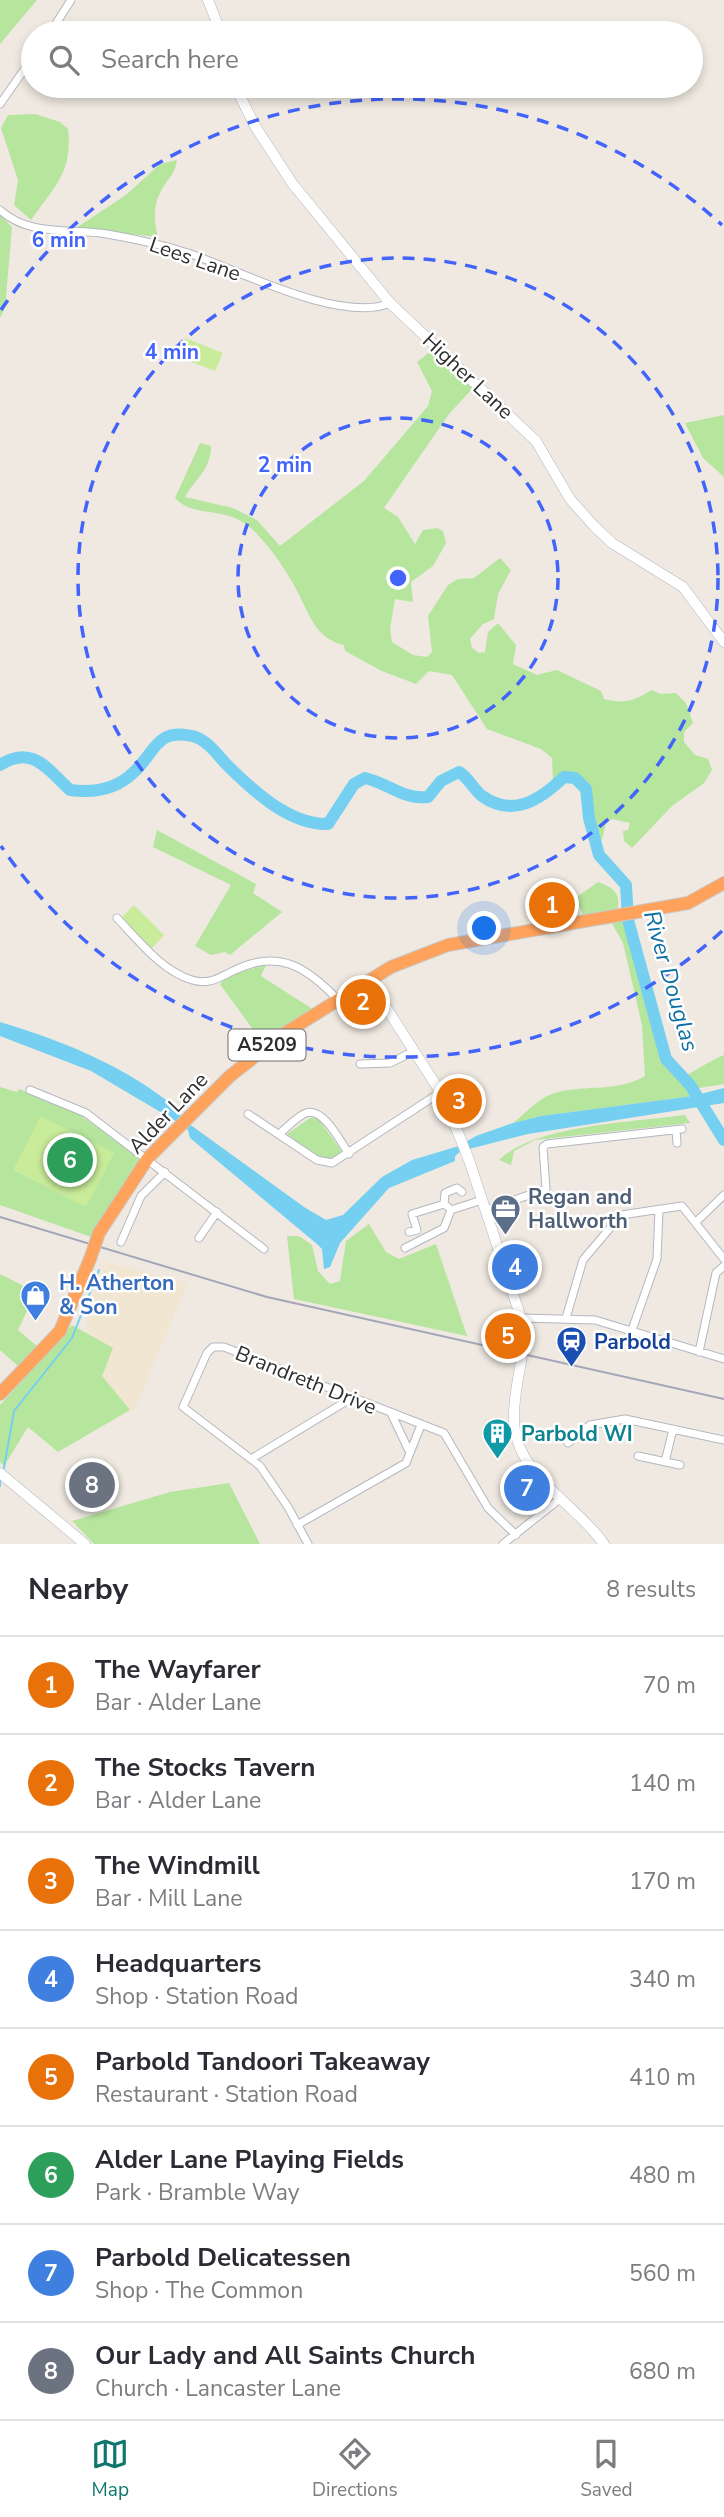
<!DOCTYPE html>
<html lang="en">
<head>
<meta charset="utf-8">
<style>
	body { margin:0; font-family:"Nunito Sans",sans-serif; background:#f2f2f3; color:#2b2b33 }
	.you { position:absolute; left:485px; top:929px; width:24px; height:24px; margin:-18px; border:5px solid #fff; border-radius:50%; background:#1a73e8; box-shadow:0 0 0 10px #1a73e833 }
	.badge { display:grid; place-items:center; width:46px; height:46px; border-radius:50%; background:#0f766e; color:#fff; font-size:23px; font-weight:700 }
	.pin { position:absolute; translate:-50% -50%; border:4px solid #fff; box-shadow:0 2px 7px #0006 }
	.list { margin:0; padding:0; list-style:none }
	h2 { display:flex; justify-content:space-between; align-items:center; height:91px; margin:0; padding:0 28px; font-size:30px }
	h2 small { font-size:23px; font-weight:400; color:#7c7c81 }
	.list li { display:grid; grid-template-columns:46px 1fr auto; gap:21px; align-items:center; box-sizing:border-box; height:98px; padding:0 28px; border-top:2px solid #e1e1e2 }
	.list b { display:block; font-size:26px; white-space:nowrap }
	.list p { margin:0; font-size:23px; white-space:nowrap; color:#7c7c81 }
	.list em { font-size:23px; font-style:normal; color:#7c7c81 }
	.icon { flex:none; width:38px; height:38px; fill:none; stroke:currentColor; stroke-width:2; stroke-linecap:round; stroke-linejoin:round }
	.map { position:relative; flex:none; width:724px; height:1544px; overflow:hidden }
	.search { position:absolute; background:#fff; box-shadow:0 4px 10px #0003; left:21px; right:21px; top:21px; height:77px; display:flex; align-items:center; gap:18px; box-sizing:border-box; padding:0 24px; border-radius:38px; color:#7c7c81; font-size:26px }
	.sheet { height:875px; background:#fff }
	nav { display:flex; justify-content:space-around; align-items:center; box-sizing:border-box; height:98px; border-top:2px solid #e1e1e2; background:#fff; font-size:19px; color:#7c7c81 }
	nav a { display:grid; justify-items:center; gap:4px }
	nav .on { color:#0f766e }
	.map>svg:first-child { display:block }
	.education { fill:#f0e6d1 }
	.green { fill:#b6e59e }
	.pitch { fill:#c9ec9a }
	.water { fill:#75cff0 }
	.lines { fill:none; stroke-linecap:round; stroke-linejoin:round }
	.stream { stroke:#75cff0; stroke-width:2 }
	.river { stroke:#75cff0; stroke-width:12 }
	.street-casing { stroke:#b4b7c1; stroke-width:9 }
	.secondary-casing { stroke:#b4b7c1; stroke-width:11 }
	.highway-casing { stroke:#c9c9c9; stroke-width:14 }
	.street { stroke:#fff; stroke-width:7 }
	.secondary { stroke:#fff; stroke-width:10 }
	.highway { stroke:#ffa35c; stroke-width:12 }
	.rail { stroke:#a3a6b8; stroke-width:2 }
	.highway-bridge-casing { stroke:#c9c9c9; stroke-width:14; stroke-linecap:butt }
	.highway-bridge { stroke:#ffa35c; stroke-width:12 }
	.ring { fill:none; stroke:#4264fb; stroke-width:3.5; stroke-dasharray:12 9 }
	.labels { text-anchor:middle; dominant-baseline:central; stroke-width:5; stroke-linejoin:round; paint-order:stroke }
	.shield { fill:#fff; stroke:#6d6d6d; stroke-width:2 }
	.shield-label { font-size:19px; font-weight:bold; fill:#2e2e2e }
	.street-label { font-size:21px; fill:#2e2e2e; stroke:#fff }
	.service-label { font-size:21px; font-weight:bold; fill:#4e5e75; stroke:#fff; text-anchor:start }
	.shop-label { font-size:21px; font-weight:bold; fill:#366cbe; stroke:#fff; text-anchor:start }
	.transit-label { font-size:21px; font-weight:bold; fill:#164399; stroke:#fff; text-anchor:start }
	.culture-label { font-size:21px; font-weight:bold; fill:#0d838f; stroke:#fff; text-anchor:start }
	.water-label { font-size:23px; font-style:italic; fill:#0d6fa3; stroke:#fff }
	.centre { fill:#4264fb; stroke:#fff; stroke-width:3.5 }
	.ring-label { font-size:21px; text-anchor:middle; font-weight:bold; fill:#4264fb; stroke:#fff; stroke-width:5; stroke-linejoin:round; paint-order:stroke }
</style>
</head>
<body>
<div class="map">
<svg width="724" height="1544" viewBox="0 0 724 1544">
	<rect width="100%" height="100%" fill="#efe9e1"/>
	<path class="education" d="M105,1262L188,1283L134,1411L126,1406L99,1375L85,1321Z"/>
	<path class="green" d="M0,0H37L0,44Z
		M35,114L60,122L68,129C73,172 54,187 31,220L14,205L18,180L1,128L8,115Z
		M177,160C175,175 167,179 161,191C153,205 154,222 158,237L76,228L126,195L160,164Z
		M0,215L12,227L5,308L0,318Z
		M432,350L473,388L449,414L384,508L398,517L415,544L423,530L437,528L443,531L446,543L433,566L411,582L413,602L395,599L390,629L392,642L413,655L427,657L432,652L428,616L448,585L458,579L474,578L500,558L511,570L498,594L494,619L483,624L470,639L472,648L479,653L485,652L488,632L498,623L516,645L513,664L537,675L557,670L601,691L604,699C624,704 635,701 651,690L661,694L676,693L686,703L693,723L684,732V742L695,755L708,759L712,770L704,783L672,806L632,848L624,841L623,831L628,830L630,823L612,819L606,822L602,840L597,836L590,790L571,776L553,780L552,758L541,749L487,729L452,675L429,671L416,684L382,671L345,651L344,645C315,638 310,615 297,591C287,571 272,550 257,534C228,502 197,521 175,498L200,443L211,446C211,470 195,479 185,497L233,508L257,520L280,546L364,481L428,406L432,391L417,362Z
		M724,415V477L703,458L685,423Z
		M157,830L256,884L253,893L282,912L230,955L225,952L211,955L195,946L231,885L153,847Z
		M598,882C612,887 622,893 617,910L584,917L575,898Z
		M628,914L671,1068L684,1080L682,1077C697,1071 708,1061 724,1055V1084L693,1089L697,1095L693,1096L541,1116L513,1123C528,1111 539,1097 558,1092C587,1085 618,1092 645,1076L642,1025L623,943L609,918Z
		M266,965L261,976L314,1010L262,1042L220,984L229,975Z
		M0,1087L17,1092L19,1089L70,1108L141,1158L94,1238L0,1205Z
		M685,1115L690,1123L535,1140L514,1151L511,1165L499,1160C535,1125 634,1122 685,1115Z
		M310,1118H318L342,1152C324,1170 303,1146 287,1134Z
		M369,1224L386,1252L399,1259L436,1244L467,1336L294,1299L287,1236H299L312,1245L318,1271L330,1284L340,1281L346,1241Z
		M0,1274L36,1292L18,1330L38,1347L18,1366L0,1350Z
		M72,1325L113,1348L102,1376L130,1410L58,1452L28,1427L4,1466L0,1462V1405Z
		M229,1483L260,1544H94L72,1521L170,1492Z"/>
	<path class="pitch" d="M185,338L223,353L215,371L181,358Z
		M134,905L164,935L151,949L120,919Z
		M41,1116L114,1153L86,1207L13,1170Z"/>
	<path class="water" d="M0,1022C64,1041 127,1067 179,1110L181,1118L304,1207L326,1220L343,1215L382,1177L412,1160L459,1146L476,1136L513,1123L541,1116L693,1096L724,1088V1103L528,1134L461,1151L455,1156V1161L389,1188L340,1243L330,1267L324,1269L322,1249L317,1244L190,1138L188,1130L179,1123L91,1071L0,1036Z"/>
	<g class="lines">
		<path class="stream" d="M4,1468L14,1411L72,1338L99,1270
			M0,1486V1480"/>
		<path class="river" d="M0,765C33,744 48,770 70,790C93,793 117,789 134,772C155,753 156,728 192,736C206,739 216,753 225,763C252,790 289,825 328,824L354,784L365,778C388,783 403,800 428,797L441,781L459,772C469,778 473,789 482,796C513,818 540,800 564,777L575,778L586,789L589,818L599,855L626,885L628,920L666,1059L690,1085L724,1140"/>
		<defs>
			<path id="street" d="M50,33L71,0
				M0,104L33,57
				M0,210C30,237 70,228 107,234C136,239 163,245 191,254C239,271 343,324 390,303
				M117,918C138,940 162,971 192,980C209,985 218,978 233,971C278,948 307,967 338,1000
				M360,1064L390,1063L414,1051
				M30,1090L86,1113L264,1249
				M248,1114L317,1160L332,1163L441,1092
				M676,1130L677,1143
				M279,1134C287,1128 297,1116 306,1113C324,1107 341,1143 349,1154
				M448,1207L444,1204L445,1193L457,1188L462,1192
				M486,1210L546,1189L543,1147L547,1144L682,1129
				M696,1222L724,1195
				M409,1232L417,1230L412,1214L444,1204
				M199,1238L217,1212
				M121,1242L141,1196L165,1172
				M405,1248L444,1228L451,1210L482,1200
				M521,1318L595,1320L724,1359
				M566,1318L583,1260L621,1215L682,1206L724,1259
				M632,1330L657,1259L659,1209
				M699,1352L716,1273L724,1266
				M391,1413L410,1453
				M568,1443L590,1425L625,1419L724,1440
				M638,1456L680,1465
				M251,1459L350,1399
				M665,1462L673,1429
				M297,1525L406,1463L421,1425
				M308,1544L288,1507L260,1466L183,1407L207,1353L213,1347H224L444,1433L488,1508L516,1535
				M503,1544L561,1498"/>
			<path id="secondary" d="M208,0L221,33
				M235,86L255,126L292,183L390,303L536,441L570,499L594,526L612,543L683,587L724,642
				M369,981L443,1096L469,1160L521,1318C528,1352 514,1381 514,1415C512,1474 574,1501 604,1544
				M0,1473L85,1544"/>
			<path id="highway" d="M99,1233L148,1158L230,1076L282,1035L391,967L448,945L688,903L724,883
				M0,1394L60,1331L90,1259"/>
		</defs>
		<use href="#street" class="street-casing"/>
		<use href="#secondary" class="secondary-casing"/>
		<use href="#highway" class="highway-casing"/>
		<use href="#street" class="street"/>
		<use href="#secondary" class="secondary"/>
		<use href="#highway" class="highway"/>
		<path class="rail" d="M0,1217L267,1297L724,1399"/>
		<defs>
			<path id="highway-bridge" d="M90,1259L99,1233"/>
		</defs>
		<use href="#highway-bridge" class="highway-bridge-casing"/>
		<use href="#highway-bridge" class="highway-bridge"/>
	</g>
	<g class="ring">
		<circle cx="398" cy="578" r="160"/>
		<circle cx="398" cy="578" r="320"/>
		<path d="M722 931A479 479 0 0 1 1 846M1 310A479 479 0 0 1 722 225"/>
	</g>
	<defs>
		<symbol id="office-pin" viewBox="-11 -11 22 30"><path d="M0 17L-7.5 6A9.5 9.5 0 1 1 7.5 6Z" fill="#5c6f8a" stroke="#fff"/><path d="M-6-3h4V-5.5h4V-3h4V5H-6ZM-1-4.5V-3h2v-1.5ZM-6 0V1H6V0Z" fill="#fff"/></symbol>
		<symbol id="shop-pin" viewBox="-11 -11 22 30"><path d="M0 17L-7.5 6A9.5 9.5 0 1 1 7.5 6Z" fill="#3f7fe0" stroke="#fff"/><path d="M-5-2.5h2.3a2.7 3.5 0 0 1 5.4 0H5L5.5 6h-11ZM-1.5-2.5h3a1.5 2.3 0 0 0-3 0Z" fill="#fff"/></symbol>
		<symbol id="station-pin" viewBox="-11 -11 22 30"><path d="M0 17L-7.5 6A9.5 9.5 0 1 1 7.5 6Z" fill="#1a4fb4" stroke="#fff"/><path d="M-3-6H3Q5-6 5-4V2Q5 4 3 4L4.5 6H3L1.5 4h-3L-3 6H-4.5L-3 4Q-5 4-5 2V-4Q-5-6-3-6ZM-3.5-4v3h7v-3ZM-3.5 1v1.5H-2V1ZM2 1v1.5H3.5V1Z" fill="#fff"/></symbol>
		<symbol id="building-pin" viewBox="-11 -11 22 30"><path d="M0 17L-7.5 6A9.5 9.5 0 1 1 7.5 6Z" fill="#0f9aa8" stroke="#fff"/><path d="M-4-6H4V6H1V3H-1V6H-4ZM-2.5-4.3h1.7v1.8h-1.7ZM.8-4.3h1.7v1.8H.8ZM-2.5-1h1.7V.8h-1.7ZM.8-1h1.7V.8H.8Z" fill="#fff"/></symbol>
	</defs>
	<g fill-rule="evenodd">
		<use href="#office-pin" x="488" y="1192" width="35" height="47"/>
		<use href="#shop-pin" x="18" y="1278" width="35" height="47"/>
		<use href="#station-pin" x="554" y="1324" width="35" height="47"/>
		<use href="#building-pin" x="480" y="1416" width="35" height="47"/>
	</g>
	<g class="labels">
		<rect class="shield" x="228.5" y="1029.5" width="77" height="31" rx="5"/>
		<g class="shield-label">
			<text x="267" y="1045">A5209</text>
		</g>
		<g class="street-label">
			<text transform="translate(195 259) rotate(19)">Lees Lane</text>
			<text transform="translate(468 376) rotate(43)">Higher Lane</text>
			<text transform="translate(168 1113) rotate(-46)">Alder Lane</text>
			<text transform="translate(306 1380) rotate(22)">Brandreth Drive</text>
		</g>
		<g class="service-label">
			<text x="528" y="1197">Regan and<tspan x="528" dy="24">Hallworth</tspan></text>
		</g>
		<g class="shop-label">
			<text x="59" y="1283">H. Atherton<tspan x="59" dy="24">&amp; Son</tspan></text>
		</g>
		<g class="transit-label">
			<text x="594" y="1342">Parbold</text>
		</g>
		<g class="culture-label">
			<text x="521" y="1434">Parbold WI</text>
		</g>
		<g class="water-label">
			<text transform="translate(671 981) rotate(74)">River Douglas</text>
		</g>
	</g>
	<circle cx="398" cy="578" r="10" class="centre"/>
	<g class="ring-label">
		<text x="59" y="247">6 min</text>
		<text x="172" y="359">4 min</text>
		<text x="285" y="472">2 min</text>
	</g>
</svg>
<div class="you"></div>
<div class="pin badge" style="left:552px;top:905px;background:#e8710a">1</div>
<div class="pin badge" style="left:363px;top:1002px;background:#e8710a">2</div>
<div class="pin badge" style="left:459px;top:1101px;background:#e8710a">3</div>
<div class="pin badge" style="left:515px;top:1267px;background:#3f7fe0">4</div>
<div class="pin badge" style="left:508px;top:1336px;background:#e8710a">5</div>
<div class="pin badge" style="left:70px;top:1160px;background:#2e9e5b">6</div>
<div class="pin badge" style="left:527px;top:1488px;background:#3f7fe0">7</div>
<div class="pin badge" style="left:92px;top:1485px;background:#6b7280">8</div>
<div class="search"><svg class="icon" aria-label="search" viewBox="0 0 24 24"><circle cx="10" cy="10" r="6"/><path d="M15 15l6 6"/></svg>Search here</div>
</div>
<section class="sheet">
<h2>Nearby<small>8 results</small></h2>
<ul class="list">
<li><span class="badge" style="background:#e8710a">1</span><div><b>The Wayfarer</b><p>Bar · Alder Lane</p></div><em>70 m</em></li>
<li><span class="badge" style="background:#e8710a">2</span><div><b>The Stocks Tavern</b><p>Bar · Alder Lane</p></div><em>140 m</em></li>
<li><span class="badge" style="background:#e8710a">3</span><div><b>The Windmill</b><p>Bar · Mill Lane</p></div><em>170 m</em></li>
<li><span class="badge" style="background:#3f7fe0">4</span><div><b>Headquarters</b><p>Shop · Station Road</p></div><em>340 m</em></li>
<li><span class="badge" style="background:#e8710a">5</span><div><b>Parbold Tandoori Takeaway</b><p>Restaurant · Station Road</p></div><em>410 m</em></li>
<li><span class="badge" style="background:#2e9e5b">6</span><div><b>Alder Lane Playing Fields</b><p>Park · Bramble Way</p></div><em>480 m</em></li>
<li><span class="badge" style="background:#3f7fe0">7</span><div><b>Parbold Delicatessen</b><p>Shop · The Common</p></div><em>560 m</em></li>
<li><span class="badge" style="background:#6b7280">8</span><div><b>Our Lady and All Saints Church</b><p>Church · Lancaster Lane</p></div><em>680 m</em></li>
</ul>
</section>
<nav>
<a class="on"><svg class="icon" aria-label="map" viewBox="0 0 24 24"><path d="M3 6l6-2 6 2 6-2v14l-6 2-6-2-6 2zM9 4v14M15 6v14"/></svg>Map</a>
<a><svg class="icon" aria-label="directions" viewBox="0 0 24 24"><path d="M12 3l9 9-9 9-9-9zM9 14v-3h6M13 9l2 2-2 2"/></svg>Directions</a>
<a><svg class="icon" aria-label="saved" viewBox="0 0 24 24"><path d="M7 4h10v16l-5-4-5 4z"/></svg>Saved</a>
</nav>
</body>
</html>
